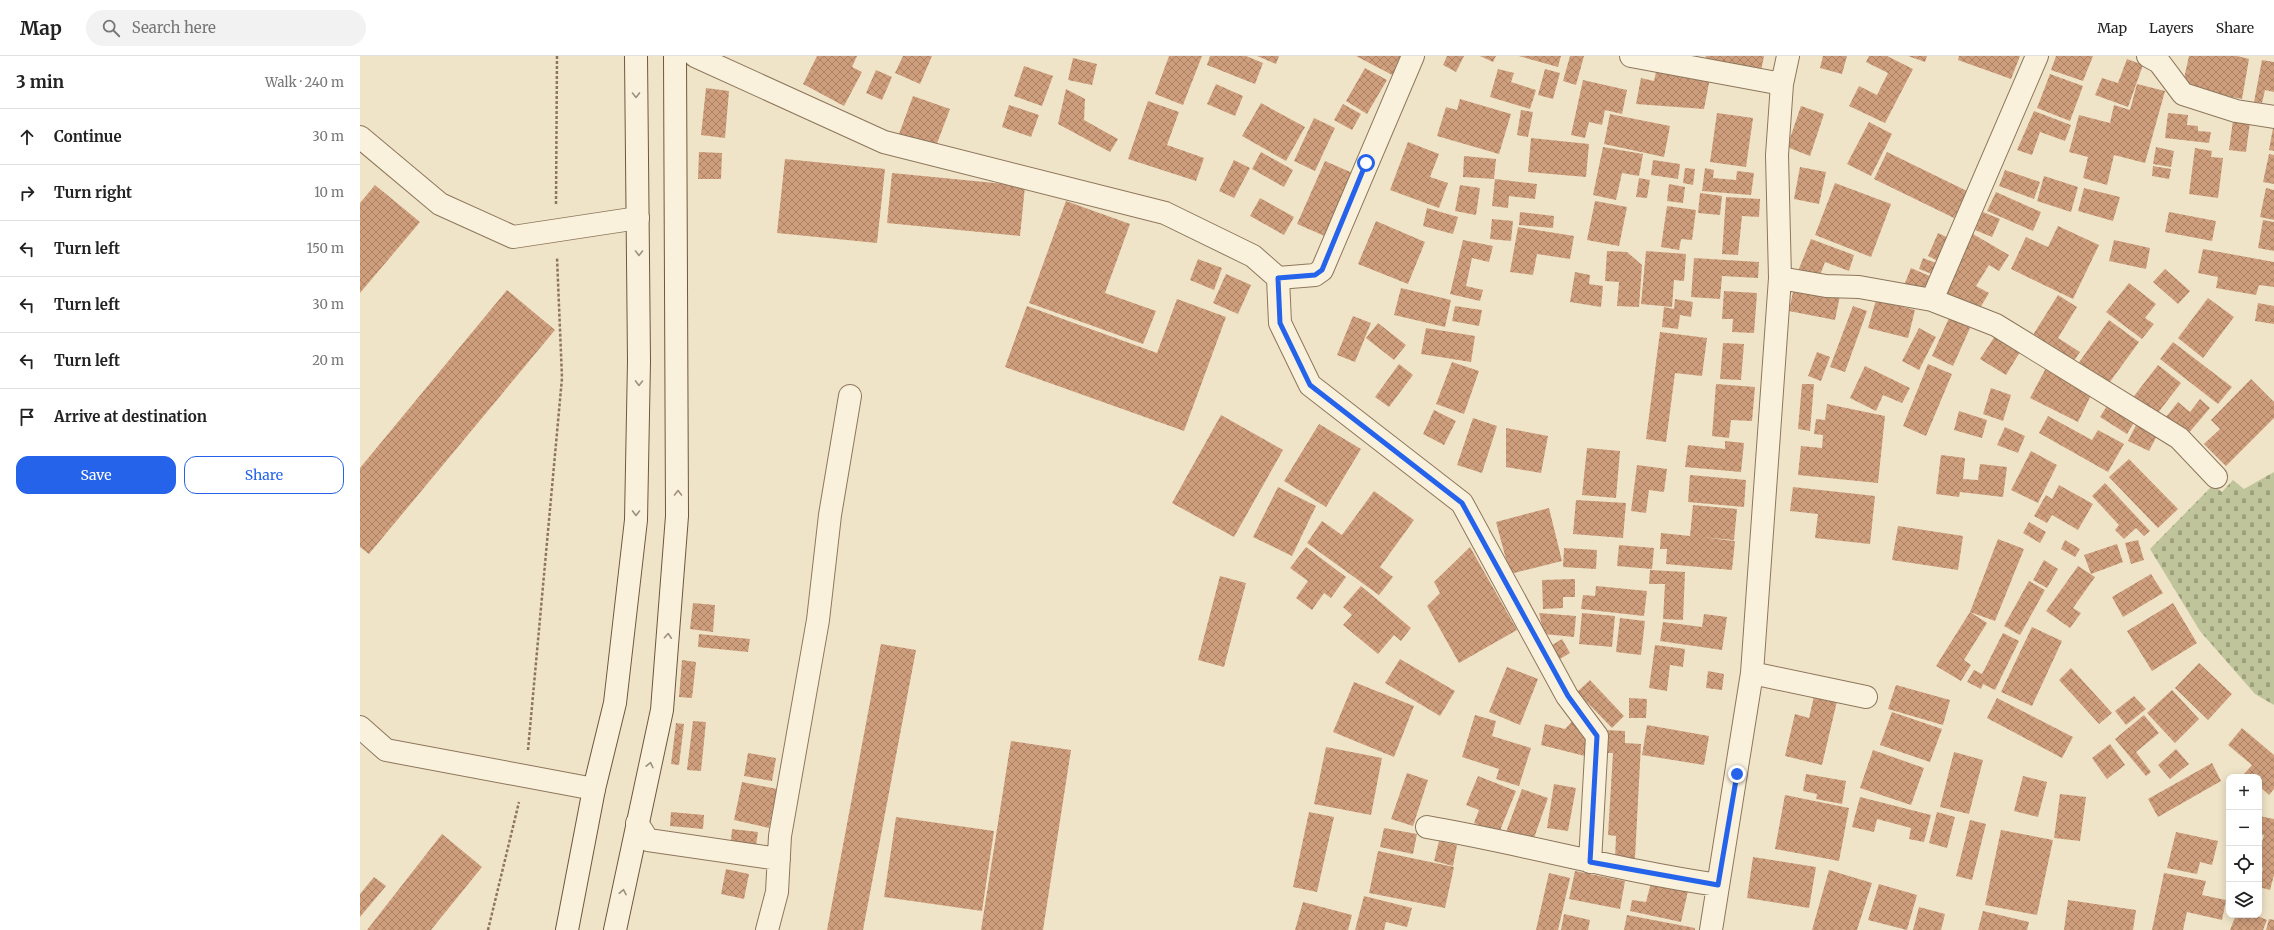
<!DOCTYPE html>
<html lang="en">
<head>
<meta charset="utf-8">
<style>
	body { margin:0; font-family:Merriweather,serif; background:#f2f2f2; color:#222 }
	.controls { position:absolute; right:12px; bottom:12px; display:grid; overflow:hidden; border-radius:8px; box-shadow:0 2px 10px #0003 }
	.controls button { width:36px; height:36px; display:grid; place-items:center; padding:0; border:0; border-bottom:1px solid #e0e0e0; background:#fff; color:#222; font:20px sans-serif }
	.stop { position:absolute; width:12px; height:12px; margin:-9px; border:3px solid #2563eb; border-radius:50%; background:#fff }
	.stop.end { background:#2563eb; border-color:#fff; box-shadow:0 1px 4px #0008 }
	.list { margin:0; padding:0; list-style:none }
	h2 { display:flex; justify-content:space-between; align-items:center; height:52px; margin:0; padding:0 16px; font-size:17px }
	h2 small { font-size:13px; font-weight:400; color:#767676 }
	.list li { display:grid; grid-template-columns:26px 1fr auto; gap:12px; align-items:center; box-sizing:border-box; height:56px; padding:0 16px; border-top:1px solid #e0e0e0 }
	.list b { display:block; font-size:15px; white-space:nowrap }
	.list em { font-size:13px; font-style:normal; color:#767676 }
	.actions { display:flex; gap:8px; padding:12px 16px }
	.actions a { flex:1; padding:9px 0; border:1px solid #2563eb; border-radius:12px; text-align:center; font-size:14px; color:#2563eb }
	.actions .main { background:#2563eb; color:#fff }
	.icon { flex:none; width:22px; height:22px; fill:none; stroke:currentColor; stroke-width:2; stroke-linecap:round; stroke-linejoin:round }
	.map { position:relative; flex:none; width:1914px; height:874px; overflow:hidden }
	header { display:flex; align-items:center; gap:24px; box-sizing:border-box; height:56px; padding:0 20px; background:#fff; border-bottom:1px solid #e0e0e0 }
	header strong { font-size:19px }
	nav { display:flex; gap:22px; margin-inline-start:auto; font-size:14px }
	.search { width:280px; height:36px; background:#f2f2f2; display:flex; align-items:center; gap:10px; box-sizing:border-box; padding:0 14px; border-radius:22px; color:#767676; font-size:15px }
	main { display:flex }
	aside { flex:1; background:#fff }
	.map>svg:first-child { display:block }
	.cemetery { fill:url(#cemetery-stones) }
	.building { fill:url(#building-cross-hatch) }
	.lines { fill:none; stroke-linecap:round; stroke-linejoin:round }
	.street-casing { stroke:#8d765c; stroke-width:24 }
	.secondary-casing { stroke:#6f573f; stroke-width:24 }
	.path { stroke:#8d765c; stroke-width:2.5; stroke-dasharray:3 2; stroke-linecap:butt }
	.street { stroke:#faf1dc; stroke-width:22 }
	.secondary { stroke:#faf1dc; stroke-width:22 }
	.oneway { stroke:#9c907e }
	.route { stroke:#2563eb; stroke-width:5 }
</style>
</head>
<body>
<header>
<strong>Map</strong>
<div class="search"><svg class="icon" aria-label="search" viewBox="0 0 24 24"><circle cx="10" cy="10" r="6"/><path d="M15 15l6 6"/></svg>Search here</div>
<nav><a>Map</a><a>Layers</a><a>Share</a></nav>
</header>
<main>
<aside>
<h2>3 min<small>Walk · 240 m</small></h2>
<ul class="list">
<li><svg class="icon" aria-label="ahead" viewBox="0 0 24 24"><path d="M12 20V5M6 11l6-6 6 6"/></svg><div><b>Continue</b></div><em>30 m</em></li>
<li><svg class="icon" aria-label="right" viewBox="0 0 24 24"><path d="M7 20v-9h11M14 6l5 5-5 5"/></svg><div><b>Turn right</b></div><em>10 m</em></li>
<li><svg class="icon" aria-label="left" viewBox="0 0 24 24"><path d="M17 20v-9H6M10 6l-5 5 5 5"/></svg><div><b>Turn left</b></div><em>150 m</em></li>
<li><svg class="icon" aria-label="left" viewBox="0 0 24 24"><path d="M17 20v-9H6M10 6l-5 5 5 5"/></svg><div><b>Turn left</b></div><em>30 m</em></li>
<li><svg class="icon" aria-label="left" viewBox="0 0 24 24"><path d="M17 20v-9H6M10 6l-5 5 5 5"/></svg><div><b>Turn left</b></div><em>20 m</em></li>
<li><svg class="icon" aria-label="arrive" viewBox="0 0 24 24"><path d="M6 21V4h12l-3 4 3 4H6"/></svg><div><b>Arrive at destination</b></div></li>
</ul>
<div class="actions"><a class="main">Save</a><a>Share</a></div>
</aside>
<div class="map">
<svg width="1914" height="874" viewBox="0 0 1914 874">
	<defs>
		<pattern id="cemetery-stones" width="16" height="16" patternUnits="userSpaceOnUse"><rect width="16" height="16" fill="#bfc49a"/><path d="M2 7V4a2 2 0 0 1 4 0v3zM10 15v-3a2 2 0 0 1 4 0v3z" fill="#9ca07d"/></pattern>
		<pattern id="building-cross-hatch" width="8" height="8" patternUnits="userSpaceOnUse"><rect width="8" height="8" fill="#cf9f7d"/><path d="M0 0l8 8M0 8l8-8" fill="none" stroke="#a98266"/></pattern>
	</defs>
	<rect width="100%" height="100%" fill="#f0e4c8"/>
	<path class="cemetery" d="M1914,416V649L1895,638L1840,575L1790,493L1853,429L1862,436L1873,424L1884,433Z"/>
	<path class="building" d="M457,0H497L492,11L502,16L484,50L443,28Z
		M543,0H572L560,28L535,17Z
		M809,0H842L823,49L795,38Z
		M850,0H886L903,7L895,28L847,9Z
		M897,0H919L916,8Z
		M996,0H1050L1038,22Z
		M1087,0H1104L1096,16L1083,9Z
		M1120,0H1136L1133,6Z
		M1159,0H1201L1198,11Z
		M1210,0H1224L1216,29L1203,25Z
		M1346,0H1404L1401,15L1345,4Z
		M1463,0H1487L1482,18L1460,12Z
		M1509,0H1527L1553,13L1525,67L1489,50L1499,30L1517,39L1528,17L1506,6Z
		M1548,0H1567L1565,6Z
		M1599,0H1660L1651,23L1598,4Z
		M1696,0H1733L1723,25L1691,14Z
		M1829,0H1877L1889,3L1882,43L1822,31Z
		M713,2L737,8L732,29L708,24Z
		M1767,3L1783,9L1768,51L1735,39L1742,22L1758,27Z
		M1902,4L1914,6V36L1905,34L1902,47L1894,46Z
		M664,10L693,20L682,50L654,40Z
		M1297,11L1350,22L1344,53L1276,48L1281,22L1294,25Z
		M1005,12L1027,24L1007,58L986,45Z
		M1138,13L1154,17L1151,26L1176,34L1170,53L1130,41Z
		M1185,13L1200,17L1193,43L1178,39Z
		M516,14L532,21L522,44L506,37Z
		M1690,18L1723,30L1710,65L1677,52Z
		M1223,24L1267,34L1262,58L1245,54L1242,69L1229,66L1225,82L1211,79Z
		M856,28L883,40L875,60L847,48Z
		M1777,28L1805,35L1785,107L1754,99L1747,129L1723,122L1728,101L1709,96L1719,59L1750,67L1754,49L1770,54Z
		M346,32L369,35L365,82L341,79Z
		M706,33L725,43L724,64L758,83L750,96L698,68Z
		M553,40L590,53L576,90L539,78Z
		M1100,43L1151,58L1139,98L1077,80L1086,51L1097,54Z
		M788,45L819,56L807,89L844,102L836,125L768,103Z
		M901,47L945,71L926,105L882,80Z
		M983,48L1001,58L992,74L974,64Z
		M649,49L679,59L671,81L642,71Z
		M1441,50L1464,58L1450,100L1427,91Z
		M1161,54L1173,56L1168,81L1157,79Z
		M1674,55L1711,69L1705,85L1680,76L1672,99L1657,94Z
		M1357,57L1393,62L1386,111L1350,106Z
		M1808,57L1828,59L1827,69L1838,70V75L1851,76L1849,87L1805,82Z
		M1250,58L1310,70L1304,101L1244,88Z
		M954,62L975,72L955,115L934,105Z
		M1873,64L1890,66L1886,96L1869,94Z
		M1509,66L1532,78L1511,120L1487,108Z
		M1913,72L1914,73V95L1909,94Z
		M1171,82L1229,88L1226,121L1168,116Z
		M1048,86L1079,98L1070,121L1088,127L1079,152L1030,134Z
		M1243,91L1283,98L1279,120L1262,117L1256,144L1233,139Z
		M1796,91L1814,95L1811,111L1793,108Z
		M1835,92L1852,95L1851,101L1863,102L1858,142L1829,138Z
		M339,96L362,97L361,123H338Z
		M901,96L933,114L924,131L892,113Z
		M1527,96L1607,135L1594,162L1514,123Z
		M1909,98L1914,99V128L1903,126Z
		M1104,100L1136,103L1134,123L1103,121Z
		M425,103L525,113L517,187L417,177Z
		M874,104L890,112L874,142L859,135Z
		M1293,104L1320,108L1318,123L1291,119Z
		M965,105L995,118L967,181L937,168Z
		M1793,110L1811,113L1809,123L1792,120Z
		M1440,111L1466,116L1459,148L1434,143Z
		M1325,112L1335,113L1333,129L1323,127Z
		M1345,112L1354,114L1353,122L1376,124L1377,115L1394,117L1391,139L1342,135Z
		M1645,114L1680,126L1674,143L1639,130Z
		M532,117L665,130L660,180L527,167Z
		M1684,120L1718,131L1711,156L1677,145Z
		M1279,122L1290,124L1287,142L1276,141Z
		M1135,123L1177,128L1175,143L1149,140L1148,152L1132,150Z
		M1475,127L1531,148L1511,201L1455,179Z
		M1309,128L1325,131L1323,147L1307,145Z
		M15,129L60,166L0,237V147Z
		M1100,129L1120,132L1116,159L1095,155Z
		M1724,132L1760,141L1753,165L1718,155Z
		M1906,132L1914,134V164L1900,161Z
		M1636,136L1681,156L1673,175L1627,155Z
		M1340,137L1362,140L1360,159L1338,157Z
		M1366,141L1400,143L1399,161L1382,160L1378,199L1362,198Z
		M900,142L934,161L924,179L890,160Z
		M706,145L770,168L745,237L796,255L783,288L669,247Z
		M1235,145L1267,151L1259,190L1227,184Z
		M1307,150L1336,154L1332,184L1321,183L1319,194L1301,191Z
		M1067,152L1098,161L1093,178L1063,170Z
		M1160,156L1194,160L1193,172L1159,169Z
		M1623,156L1640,163L1632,181L1615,174Z
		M1809,156L1856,165L1852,185L1805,176Z
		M1132,163L1153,165L1151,185L1130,183Z
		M1903,164L1914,166V195L1898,192Z
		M1016,165L1065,186L1048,228L998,208Z
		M1698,170L1739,189L1713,243L1651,213L1666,181L1688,191Z
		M1158,171L1214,180L1210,203L1177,198L1173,219L1150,216Z
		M1578,177L1593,184L1582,207L1568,200Z
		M1613,178L1649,199L1639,215L1629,209L1616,230L1629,237L1617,257L1579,235Z
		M1451,183L1494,199L1489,215L1465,206L1459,222L1438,215Z
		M1103,184L1133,190L1129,206L1112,202L1106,230L1123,234L1120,245L1090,238Z
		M1754,184L1790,192L1786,213L1749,205Z
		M1843,193L1914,206V231L1899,229L1896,239L1856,232L1858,221L1838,217Z
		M1247,195L1267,196L1282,209L1279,251L1257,250L1259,226L1245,225Z
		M1286,195L1326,198L1324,225L1314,224L1312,251L1281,248Z
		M1334,202L1399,206L1398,222L1362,220L1360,243L1331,241Z
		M1563,202L1581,209L1577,220L1559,213Z
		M838,203L862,212L854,234L830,224Z
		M1551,212L1572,221L1564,240L1543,232Z
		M1805,213L1830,235L1818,248L1793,226Z
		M1215,216L1230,219L1229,228L1243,230L1241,251L1210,246Z
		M866,218L891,229L878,258L853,247Z
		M1769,227L1796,248L1785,262L1794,268L1782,283L1746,256Z
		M1434,231L1480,240L1475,264L1429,255Z
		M1041,232L1091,244L1085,271L1034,259Z
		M147,234L195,274L9,498L0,491V412Z
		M1364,235L1397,237L1394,277L1372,276L1373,263H1362Z
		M1698,239L1717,251L1698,282L1720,296L1709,312L1668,287Z
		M1848,242L1874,261L1843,302L1818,282Z
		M817,243L866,261L824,375L645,311L667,250L797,297Z
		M1315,243L1333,246L1331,261L1320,259L1318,273L1302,271L1304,251L1314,253Z
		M1516,244L1555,254L1548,282L1508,272Z
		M1898,247L1914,250V268L1895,265Z
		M1095,250L1122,254L1119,270L1092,265Z
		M1493,250L1507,255L1485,316L1470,311Z
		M993,260L1011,267L995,306L977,299Z
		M1589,262L1610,272L1593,310L1572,300Z
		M1749,264L1779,286L1744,334L1715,312Z
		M1018,267L1046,289L1034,304L1006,282Z
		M1066,272L1115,280L1111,306L1061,298Z
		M1559,272L1576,281L1559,314L1542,305Z
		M1300,276L1347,282L1342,320L1315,317L1306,386L1286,383Z
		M1635,280L1660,296L1646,319L1620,303Z
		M1813,286L1872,331L1858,348L1800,303Z
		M1363,287L1384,288L1381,324L1360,323Z
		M1457,296L1470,301L1461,325L1448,320Z
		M1092,306L1119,315L1104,358L1076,348Z
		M1039,308L1053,319L1029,351L1015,341Z
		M1568,308L1592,318L1566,380L1543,370Z
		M1798,309L1821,327L1794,362L1771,344Z
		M1505,310L1550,332L1542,347L1523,339L1516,355L1490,342Z
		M1686,312L1733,335L1718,366L1670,342Z
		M1891,323L1914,346V362L1866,410L1844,388L1860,373L1851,364Z
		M1356,328L1395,331L1392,365L1371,364L1369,382L1352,380Z
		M1442,328H1454L1450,375L1438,373Z
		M1631,332L1651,339L1643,365L1623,358Z
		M1840,343L1850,352L1827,379L1806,361L1818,346L1830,356Z
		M1750,345L1777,362L1767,378L1740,361Z
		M1467,348L1525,360L1518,427L1438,419L1441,390L1462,392L1463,379L1454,378L1456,363L1465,364Z
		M1074,354L1096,365L1084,389L1063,378Z
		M1599,355L1627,364L1622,382L1594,374Z
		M861,359L923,394L874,481L812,447Z
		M1688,360L1732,384L1738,374L1764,388L1748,416L1679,377Z
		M1113,362L1137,370L1122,417L1097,409Z
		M1779,363L1800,374L1789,395L1768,385Z
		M959,368L1001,393L966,451L924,425Z
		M1645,371L1665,380L1658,397L1637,389Z
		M1146,372L1188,380L1181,417L1146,411Z
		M1365,385L1384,387L1381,416L1325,411L1328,389L1365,393Z
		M1227,392L1260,395L1256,442L1222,439Z
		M1671,395L1697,409L1678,447L1651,434Z
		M1581,399L1605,402L1603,423L1618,424L1620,408L1647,411L1643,441L1600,436L1599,441L1576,438Z
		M1769,403L1818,453L1798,472L1749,421Z
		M1277,409L1307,413L1304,436L1289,434L1286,457L1271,455Z
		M1330,419L1386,424L1384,451L1328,446Z
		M1745,427L1790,475L1784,480L1776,472L1764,483L1755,474L1759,469L1732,440Z
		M1699,429L1733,448L1718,474L1692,459L1687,467L1674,460L1686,439L1692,443Z
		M918,431L956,450L932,500L893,481Z
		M1433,431L1515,440L1510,488L1455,482L1458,458L1430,455Z
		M1014,435L1054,464L1020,511L1033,521L1019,539L947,487L962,465L982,479Z
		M1216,444L1266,447L1263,482L1213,478Z
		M1333,449L1377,453L1374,484L1341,481L1375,485L1372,514L1306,508L1307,493H1300L1301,477L1330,480Z
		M1189,452L1202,505L1150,518L1136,466Z
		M1669,466L1686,476L1680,487L1663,477Z
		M1538,470L1603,480L1598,514L1532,504Z
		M1638,483L1664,493L1635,565L1610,556Z
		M1705,484L1720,493L1715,501L1701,493Z
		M1778,484L1784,504L1771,508L1765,487Z
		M1757,488L1763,506L1731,518L1724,499Z
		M1259,489L1294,492L1292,513L1257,510Z
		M946,491L986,521L971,542L964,537L952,554L936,542L948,525L930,512Z
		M1110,491L1157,574L1099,607L1067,550L1080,537L1074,526Z
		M1204,492L1237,494L1236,513L1203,511Z
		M1684,504L1698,513L1687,532L1673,524Z
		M1718,510L1735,521L1713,552L1721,557L1710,572L1686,555Z
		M1290,514L1325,516L1323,564L1303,563L1305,528H1289Z
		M1791,518L1803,537L1763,561L1752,541Z
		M860,520L886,527L864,611L838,604Z
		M1215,523V541H1203V552L1183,553L1182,524Z
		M1669,525L1685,534L1660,579L1644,570Z
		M1001,530L1051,572L1041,585L1034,579L1018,598L983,569L992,559L983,551Z
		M1236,530L1287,535L1284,560L1221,553L1223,539L1235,540Z
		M333,547L355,549L353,576L330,573Z
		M1813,547L1837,587L1792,615L1767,575Z
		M1610,556L1627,567L1604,604L1611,609L1601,625L1576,610Z
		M1179,557L1216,560L1214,581L1184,578Z
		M1222,557L1255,560L1252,591L1219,588Z
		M1344,558L1367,561L1362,594L1300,585L1303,566L1342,571Z
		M1260,562L1285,565L1281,599L1256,596Z
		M1672,571L1702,585L1672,650L1641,636Z
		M1643,577L1659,585L1635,634L1623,628L1621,633L1607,626L1614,614L1622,618Z
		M339,578L390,583L388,596L338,591Z
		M1202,583L1210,597L1198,604L1189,591Z
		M521,588L556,594L503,874H467Z
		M1295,589L1325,593L1323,611L1310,609L1307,635L1289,632Z
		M1040,603L1095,635L1080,660L1025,627Z
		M322,604L336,606L332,642L319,641Z
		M1839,607L1872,638L1848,664L1815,632Z
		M1147,611L1178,623L1160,669L1129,656Z
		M1711,612L1752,657L1739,668L1699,624Z
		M1348,615L1364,618L1362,634L1346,632Z
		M1230,624L1264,660L1252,672L1217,636Z
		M994,626L1054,650L1034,701L973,676Z
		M1536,629L1590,644L1583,669L1528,653Z
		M1812,634L1839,663L1815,687L1787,657Z
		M1455,636L1478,641L1462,709L1425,700L1435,658L1449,662Z
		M1774,640L1786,653L1766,669L1755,655Z
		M1269,642L1287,643L1286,662H1269Z
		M1637,642L1713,681L1702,702L1627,662Z
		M1532,656L1582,673L1570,706L1520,689Z
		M1115,659L1136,665L1132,680L1171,692L1159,730L1136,723L1139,713L1102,701Z
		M1784,659L1799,677L1776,696L1791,716L1786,720L1755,683Z
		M1217,660L1230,679L1225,700L1181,689L1185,668L1205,673Z
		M333,665L346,666L341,715L327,714Z
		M316,667L324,668L319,709L311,708Z
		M1287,669L1349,680L1344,709L1282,699Z
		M1882,672L1914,699V733L1909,739L1899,730V721H1888L1884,718L1892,709L1868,689Z
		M1245,674L1265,675V687L1281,688L1275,802H1255L1256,780L1248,779L1253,697H1244Z
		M651,685L711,694L683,874H621Z
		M1750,688L1765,709L1747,723L1732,702Z
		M966,691L1022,702L1011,759L954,748Z
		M1816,693L1829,708L1810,723L1798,709Z
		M1513,694L1564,712L1551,749L1500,732Z
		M1594,696L1623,704L1609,758L1580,751Z
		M388,697L416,702L412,725L384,720Z
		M1852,707L1861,725L1798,761L1788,743Z
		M1047,717L1068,724L1053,770L1031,763Z
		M1446,718L1486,725L1482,748L1456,743L1457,738L1443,735Z
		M1118,720L1156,735L1139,777L1114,767L1119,754L1106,749Z
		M1663,720L1687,726L1678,761L1654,755Z
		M382,726L417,733L409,772L374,764Z
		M1194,728L1216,732L1208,775L1187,772Z
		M1162,733L1188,742L1173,785L1146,776Z
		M1700,738L1726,741L1720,785L1694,782Z
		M1425,739L1489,752L1479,805L1415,793Z
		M1500,741L1571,759L1564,786L1549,783L1551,772L1517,763L1514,776L1492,771Z
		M311,756L344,759L343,773L310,770Z
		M949,756L974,761L957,836L933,831Z
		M1577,756L1595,761L1587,792L1569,787Z
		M1899,760L1914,763V819L1910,834L1899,831L1903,812L1899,811V797L1904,779L1899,778Z
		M536,761L634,775L622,855L524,841Z
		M1610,764L1626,768L1612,824L1596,820Z
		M1024,772L1057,778L1053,798L1020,791Z
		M372,773L398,776L395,797L370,795Z
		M1641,774L1693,784L1677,859L1625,849Z
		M1816,776L1858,785L1852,809L1840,806L1837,818L1807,812Z
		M82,778L122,811L71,874H7Z
		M1079,785L1097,789L1093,810L1074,805Z
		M1018,795L1094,811L1085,852L1009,837Z
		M1393,801L1456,811L1449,852L1387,842Z
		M366,813L389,818L384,843L361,838Z
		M1469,814L1512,827L1497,874H1452Z
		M1215,815L1265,825L1260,853L1209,843Z
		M1189,817L1210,822L1198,874H1176Z
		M1804,817L1846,825L1842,839L1866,844L1862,864L1827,856L1823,874H1792Z
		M14,821L26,830L0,861V838Z
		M1291,827L1328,835L1321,866L1270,855L1272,844L1286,846Z
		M1519,828L1557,839L1547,874L1508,864Z
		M1004,840L1052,852L1047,871L1026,866L1024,874H995Z
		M1708,844L1776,854L1773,874H1704Z
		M943,846L992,859L988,874H935Z
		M1559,851L1585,858L1581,874H1553Z
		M1623,855L1669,866L1667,874H1618Z
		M1204,858L1230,864L1228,874H1201Z
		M1267,859L1335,872V874H1264Z
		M1876,859H1895L1907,864L1903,874H1870Z
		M1909,863L1914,864V874H1906Z"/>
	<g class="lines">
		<defs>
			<path id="street" d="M335,0L524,86L805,157L893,200L918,222L920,267L950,329L1102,447L1207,640L1237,680L1230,806
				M1271,0L1422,28
				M1788,0L1799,6L1823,38L1876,55L1914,61
				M0,81L80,148L153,181L278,162
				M918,222L955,219L962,214L1053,0
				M1420,222L1466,230L1499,231L1572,244L1636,269L1819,382L1856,421
				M1572,244L1677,0
				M1392,617L1506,641
				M0,671L26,694L234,733
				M277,767L288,784L419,803
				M1067,771C1165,788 1260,815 1358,829
				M407,874L417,836L420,780L458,564L470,459L490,340
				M1351,874L1392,617L1420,222L1417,99L1422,28L1428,0"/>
			<path id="secondary" d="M207,874L234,733L255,647L276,464L279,305L276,0
				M255,874L302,654L317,460L315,0"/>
		</defs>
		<use href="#street" class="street-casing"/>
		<use href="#secondary" class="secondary-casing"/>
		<path class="path" d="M196,148L197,0
			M168,694L202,322L197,201
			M128,874L159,746"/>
		<use href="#street" class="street"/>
		<use href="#secondary" class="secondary"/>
	</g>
	<defs><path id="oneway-chevron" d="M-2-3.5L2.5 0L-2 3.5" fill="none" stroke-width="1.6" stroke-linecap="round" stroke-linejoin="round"/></defs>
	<g class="oneway">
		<use href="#oneway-chevron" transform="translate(276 39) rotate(89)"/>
		<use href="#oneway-chevron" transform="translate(279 197) rotate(90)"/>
		<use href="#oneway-chevron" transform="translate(279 327) rotate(91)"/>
		<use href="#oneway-chevron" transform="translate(318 437) rotate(-90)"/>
		<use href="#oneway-chevron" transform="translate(276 457) rotate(91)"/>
		<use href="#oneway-chevron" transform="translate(308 580) rotate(-86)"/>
		<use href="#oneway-chevron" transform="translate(290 709) rotate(-77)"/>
		<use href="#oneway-chevron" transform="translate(263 836) rotate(-79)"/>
	</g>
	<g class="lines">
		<path class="route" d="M1006,107L962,214L955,219L918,222L920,267L950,329L1102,447L1208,640L1237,680L1230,806L1358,829L1377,718"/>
	</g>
</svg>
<div class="controls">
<button>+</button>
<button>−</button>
<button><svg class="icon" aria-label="locate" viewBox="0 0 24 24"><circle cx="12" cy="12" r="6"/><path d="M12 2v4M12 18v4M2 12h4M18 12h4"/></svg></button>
<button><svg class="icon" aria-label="layers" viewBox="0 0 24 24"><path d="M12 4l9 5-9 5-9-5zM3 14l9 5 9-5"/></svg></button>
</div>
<div class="stop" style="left:1006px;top:107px"></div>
<div class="stop end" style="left:1377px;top:718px"></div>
</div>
</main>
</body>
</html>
